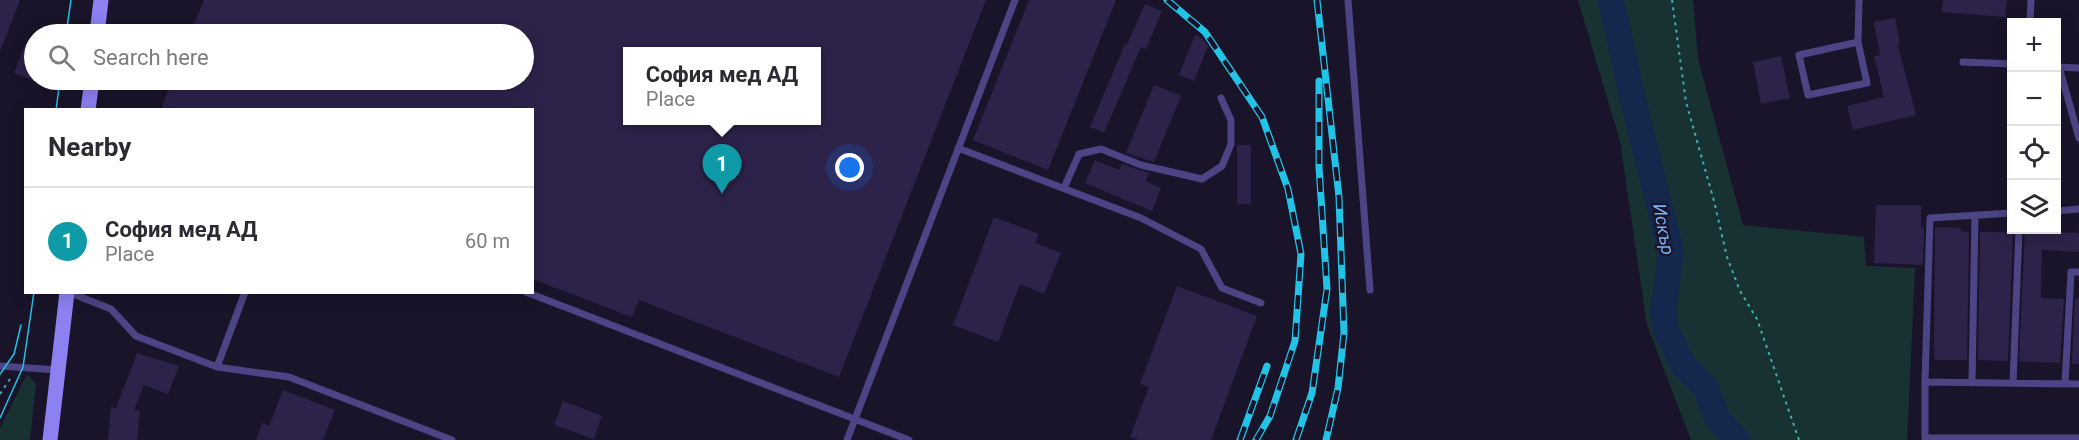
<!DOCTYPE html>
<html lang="en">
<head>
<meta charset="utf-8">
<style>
	body { margin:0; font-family:Roboto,sans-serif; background:#f2f2f3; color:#2b2b33 }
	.controls { position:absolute; right:18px; top:18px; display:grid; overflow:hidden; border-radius:0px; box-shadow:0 3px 15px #0003 }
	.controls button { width:54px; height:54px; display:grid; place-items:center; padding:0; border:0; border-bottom:2px solid #e1e1e2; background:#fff; color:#2b2b33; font:30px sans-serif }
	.you { position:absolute; left:850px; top:168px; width:21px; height:21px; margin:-15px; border:4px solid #fff; border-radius:50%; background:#1a73e8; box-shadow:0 0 0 9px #1a73e833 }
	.badge { display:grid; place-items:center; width:39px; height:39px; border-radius:50%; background:#267084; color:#fff; font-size:20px; font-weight:700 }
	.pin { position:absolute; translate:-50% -50px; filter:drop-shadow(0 2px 3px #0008) }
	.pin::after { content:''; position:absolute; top:32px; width:21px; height:18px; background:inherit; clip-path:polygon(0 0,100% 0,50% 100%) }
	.popup { position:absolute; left:623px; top:47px; width:198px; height:78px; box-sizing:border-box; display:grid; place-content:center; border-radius:0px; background:#fff; filter:drop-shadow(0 2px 4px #0005); font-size:20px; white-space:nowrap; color:#7c7c81 }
	.popup b { font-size:22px; color:#2b2b33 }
	.popup::after { content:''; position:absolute; left:50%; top:100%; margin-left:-12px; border:12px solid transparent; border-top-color:#fff }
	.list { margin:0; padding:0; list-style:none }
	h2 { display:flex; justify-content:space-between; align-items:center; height:78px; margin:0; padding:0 24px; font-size:26px }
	h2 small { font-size:20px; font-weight:400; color:#7c7c81 }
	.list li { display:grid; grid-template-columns:39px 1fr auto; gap:18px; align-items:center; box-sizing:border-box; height:108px; padding:0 24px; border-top:2px solid #e1e1e2 }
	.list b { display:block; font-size:22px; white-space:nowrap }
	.list p { margin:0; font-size:20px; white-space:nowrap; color:#7c7c81 }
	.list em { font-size:20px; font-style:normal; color:#7c7c81 }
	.icon { flex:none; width:33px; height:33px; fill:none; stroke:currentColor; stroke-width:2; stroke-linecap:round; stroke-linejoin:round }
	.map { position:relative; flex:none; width:2079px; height:440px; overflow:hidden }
	.search { position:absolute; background:#fff; box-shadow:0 3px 15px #0003; left:24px; top:24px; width:510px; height:66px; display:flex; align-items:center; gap:15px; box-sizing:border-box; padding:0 21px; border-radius:33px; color:#7c7c81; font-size:22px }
	.panel { position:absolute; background:#fff; box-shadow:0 3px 15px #0003; left:24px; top:108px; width:510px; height:186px; border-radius:0px }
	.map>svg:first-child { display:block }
	.green { fill:#183233 }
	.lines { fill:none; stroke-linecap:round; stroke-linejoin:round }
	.river { stroke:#15274d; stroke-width:26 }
	.building { fill:#2d2249; fill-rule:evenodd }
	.path { stroke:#3fb0b1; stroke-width:2; stroke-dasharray:3 4.5; stroke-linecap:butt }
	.service { stroke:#4c4484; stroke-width:7 }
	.secondary { stroke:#8d81f2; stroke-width:15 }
	.tram { stroke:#21c4e7; stroke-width:1.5 }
	.rail-casing { stroke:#21c4e7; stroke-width:7 }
	.rail { stroke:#1a142a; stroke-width:4.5; stroke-dasharray:14; stroke-linecap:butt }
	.labels { text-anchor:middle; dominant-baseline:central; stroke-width:4.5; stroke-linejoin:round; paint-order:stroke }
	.water-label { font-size:18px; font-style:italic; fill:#79b0f1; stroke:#1a142a }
</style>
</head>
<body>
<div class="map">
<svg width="2079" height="440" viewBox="0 0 2079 440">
	<rect width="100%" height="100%" fill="#1a142a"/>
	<path class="green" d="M1578,0H1693L1698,59L1743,225L1864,237L1866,266L1915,268L1907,440H1691L1647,325L1620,141Z
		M27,374L36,384L30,440H0V428Z"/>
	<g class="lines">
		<path class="river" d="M1611,0L1633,100L1671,252L1663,313L1666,330L1683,365L1706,388L1717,418L1737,440"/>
	</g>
	<path class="building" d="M0,0H20L1,49H0Z
		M204,0H986L839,377L639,300L632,317L532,279V110H161L172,80H524V34H190ZM627,51H816V120H627Z
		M1029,0H1116L1048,170L973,140Z
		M1943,0H2007L2005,17L1942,12Z
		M1145,4L1162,11L1146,49L1141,47L1104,133L1090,127L1125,44L1127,45Z
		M1895,18L1900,44L1898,45L1916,115L1853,130L1847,106L1884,97L1874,56L1880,55L1874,22Z
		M1195,35L1202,38L1208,46L1194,81L1179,75Z
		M25,44L34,45V81L14,73Z
		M1781,56L1790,98L1761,104L1753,62Z
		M1154,85L1181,96L1154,162L1126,153Z
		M1237,145H1251V204H1237Z
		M1095,160L1119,170L1122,164L1149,173L1146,181L1161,188L1152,211L1085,183Z
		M1876,205H1921V227H1924L1923,265L1874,263Z
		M994,217L1039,234L1035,243L1061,253L1044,294L1020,284L998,342L953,325Z
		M1935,227L1961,228V231L1969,232L1967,360H1934Z
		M2025,230L2079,233V252L2042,250L2041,298L2064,299L2060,363L2019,361Z
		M1980,232H2013L2008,361L1978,360Z
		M1177,286L1257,316L1211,440H1138L1130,437L1149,387L1140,384Z
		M2075,299H2079V364H2072Z
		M137,353L179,366L168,394L144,385L134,410L140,411L137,440H108L111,407L116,408Z
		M283,390L335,410L323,440H256L262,423L269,426Z
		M563,401L602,416L594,439L554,425Z"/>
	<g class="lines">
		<path class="path" d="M1672,0L1686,102L1714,201L1727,257L1740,291L1757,319L1799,440
			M0,394L12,376"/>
		<path class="service" d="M1348,0L1370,290
			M2030,22L2031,0
			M1858,42L1799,55L1808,95L1867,83L1858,42L1859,0
			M1963,62L2012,64
			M2056,64L2059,67L2079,68
			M2056,67H2059L2079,138
			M958,148L1141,218L1201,249L1222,288L1261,303
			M1064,188L1079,154L1101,149L1141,165L1202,179L1222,166L1231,144V120L1221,98
			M2056,211L2079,209
			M2012,213L1930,218L1925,382L2079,384
			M68,292L111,309L136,336L217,367L289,377L452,440
			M526,292L909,440
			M0,366L58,370
			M217,367L245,292
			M1925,382V438H2079
			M1972,383L1975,215
			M2013,383L2019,230
			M2065,384L2071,272H2079
			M847,440L1015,0"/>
		<path class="secondary" d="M97,34L101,0
			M88,110L92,80
			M50,440L67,292"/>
		<path class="tram" d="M66,34L71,0
			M56,110L60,80
			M0,374L14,354L21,325
			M0,418L23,367L34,292"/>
		<defs>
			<path id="rail" d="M1167,0L1205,32L1262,117L1288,189L1301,254L1295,341L1270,416L1256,440
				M1317,0L1339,197L1344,333L1338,388L1326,440
				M1240,440L1267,366
				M1296,440L1312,393L1327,289L1319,167V81"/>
		</defs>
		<use href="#rail" class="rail-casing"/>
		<use href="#rail" class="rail"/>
	</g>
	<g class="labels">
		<g class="water-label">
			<text transform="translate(1664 229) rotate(80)">Искър</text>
		</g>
	</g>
</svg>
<div class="controls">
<button>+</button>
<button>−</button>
<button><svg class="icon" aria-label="locate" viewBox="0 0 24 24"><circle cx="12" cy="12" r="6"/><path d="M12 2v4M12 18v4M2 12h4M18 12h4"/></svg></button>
<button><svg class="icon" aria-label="layers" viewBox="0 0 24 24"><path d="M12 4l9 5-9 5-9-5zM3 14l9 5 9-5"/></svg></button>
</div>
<div class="you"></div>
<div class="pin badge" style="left:722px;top:194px;background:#0f9aa8">1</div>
<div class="popup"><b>София мед АД</b>Place</div>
<div class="search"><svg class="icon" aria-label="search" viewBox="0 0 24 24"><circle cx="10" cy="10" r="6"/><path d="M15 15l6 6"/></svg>Search here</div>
<section class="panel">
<h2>Nearby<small></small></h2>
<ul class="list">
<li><span class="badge" style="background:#0f9aa8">1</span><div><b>София мед АД</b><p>Place</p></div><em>60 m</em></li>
</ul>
</section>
</div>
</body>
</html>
